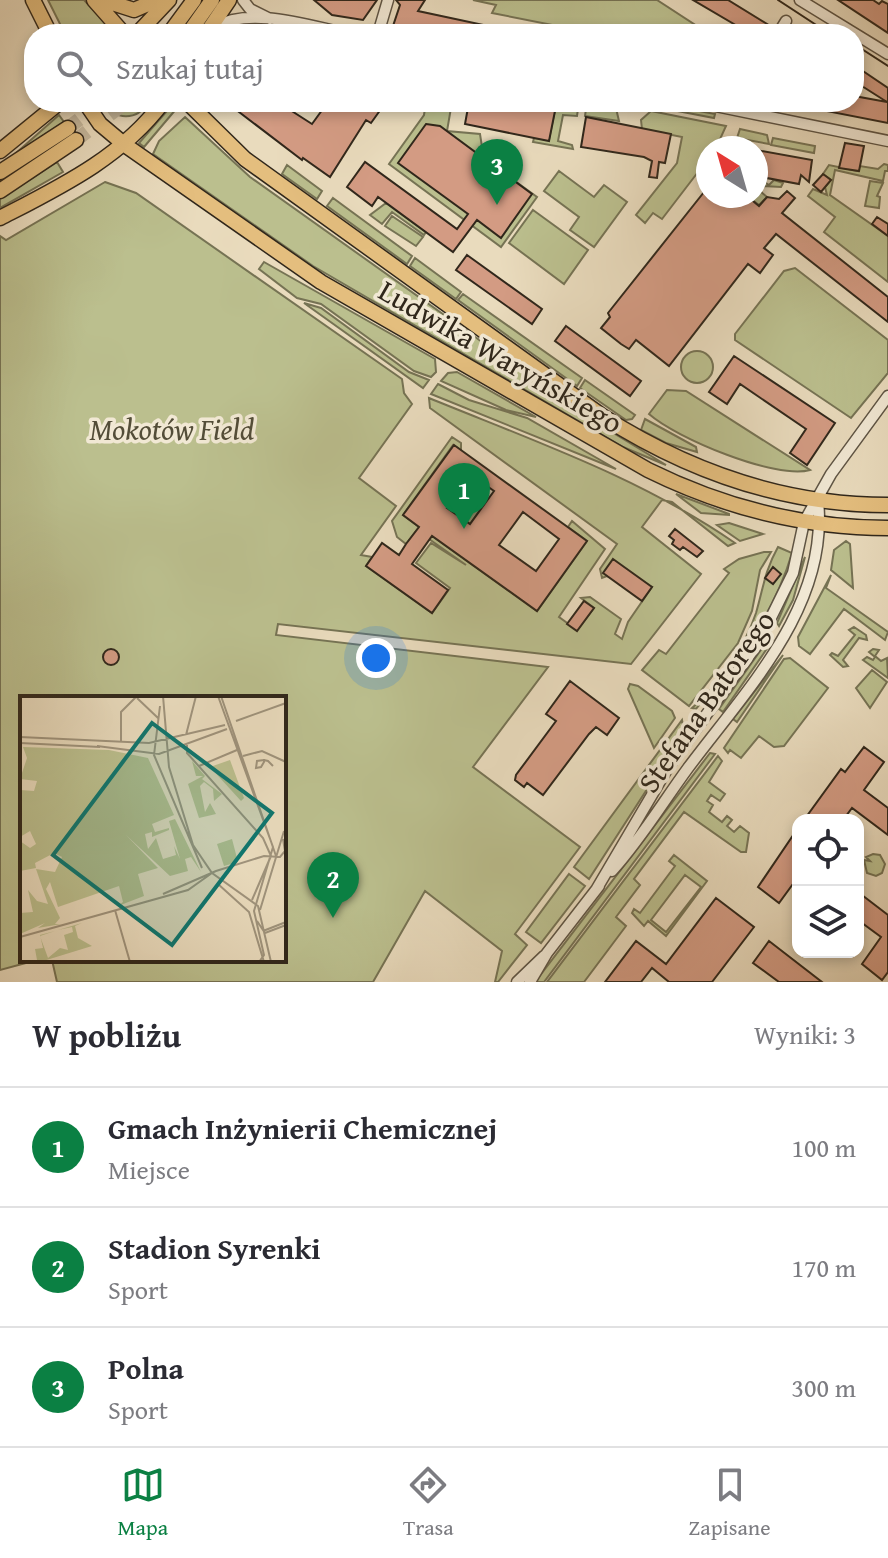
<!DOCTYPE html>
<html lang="pl">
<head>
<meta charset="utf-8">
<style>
	body { margin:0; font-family:"Gentium Book Plus",serif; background:#f2f2f3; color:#2b2b33 }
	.controls { position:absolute; right:24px; bottom:24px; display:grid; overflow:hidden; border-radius:16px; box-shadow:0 4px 12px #0003 }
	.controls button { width:72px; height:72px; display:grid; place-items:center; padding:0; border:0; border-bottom:2px solid #e1e1e2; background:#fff; color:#2b2b33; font:40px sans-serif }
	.compass { position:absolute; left:696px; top:136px; width:72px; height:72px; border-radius:50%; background:#fff; box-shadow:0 4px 12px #0003; rotate:323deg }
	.you { position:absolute; left:376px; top:658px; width:28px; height:28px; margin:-20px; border:6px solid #fff; border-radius:50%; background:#1a73e8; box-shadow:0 0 0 12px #1a73e833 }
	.badge { display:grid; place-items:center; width:52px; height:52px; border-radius:50%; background:#0b8043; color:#fff; font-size:26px; font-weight:700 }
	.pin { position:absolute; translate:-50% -66px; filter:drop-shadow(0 2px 4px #0008) }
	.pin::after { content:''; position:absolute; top:42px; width:28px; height:24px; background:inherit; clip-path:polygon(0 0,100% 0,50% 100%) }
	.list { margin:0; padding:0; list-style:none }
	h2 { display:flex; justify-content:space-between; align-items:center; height:104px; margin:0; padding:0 32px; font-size:34px }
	h2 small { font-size:26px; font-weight:400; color:#7c7c81 }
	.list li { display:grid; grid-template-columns:52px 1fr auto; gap:24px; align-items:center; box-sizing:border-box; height:120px; padding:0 32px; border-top:2px solid #e1e1e2 }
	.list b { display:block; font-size:30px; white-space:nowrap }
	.list p { margin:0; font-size:26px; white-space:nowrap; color:#7c7c81 }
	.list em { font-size:26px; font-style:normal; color:#7c7c81 }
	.icon { flex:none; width:44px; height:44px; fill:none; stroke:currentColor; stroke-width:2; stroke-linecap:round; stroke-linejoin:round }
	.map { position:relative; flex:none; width:888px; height:982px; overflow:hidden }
	.search { position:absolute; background:#fff; box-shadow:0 4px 12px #0003; left:24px; right:24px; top:24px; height:88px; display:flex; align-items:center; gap:20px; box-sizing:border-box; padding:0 28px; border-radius:32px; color:#7c7c81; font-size:30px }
	.sheet { height:464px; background:#fff }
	nav { display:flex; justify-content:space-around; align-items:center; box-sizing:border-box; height:112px; border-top:2px solid #e1e1e2; background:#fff; font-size:22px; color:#7c7c81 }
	nav a { display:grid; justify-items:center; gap:4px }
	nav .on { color:#0b8043 }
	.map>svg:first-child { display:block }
	.green { fill:#bbbf8e; stroke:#767354; stroke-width:2; fill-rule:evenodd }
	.building { fill:#d39b83; stroke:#30271b; stroke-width:2; fill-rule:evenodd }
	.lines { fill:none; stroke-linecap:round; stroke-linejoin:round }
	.major-tunnel { stroke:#c4b79d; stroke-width:14; stroke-dasharray:14 7; stroke-linecap:butt }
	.minor-casing { stroke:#5e5444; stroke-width:13 }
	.major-casing { stroke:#30271b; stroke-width:17 }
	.minor { stroke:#f1e8d4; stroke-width:10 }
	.major { stroke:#e4be7e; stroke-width:14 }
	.tram { stroke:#30271b; stroke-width:2 }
	.labels { text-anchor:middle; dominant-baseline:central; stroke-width:7; stroke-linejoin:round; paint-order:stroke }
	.street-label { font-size:30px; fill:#30271b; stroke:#f1e8d4 }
	.park-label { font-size:30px; font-style:italic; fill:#534d38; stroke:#f1e8d4 }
	.inset-road { fill:none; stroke:#9f937c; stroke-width:2 }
	.view { fill:#0f766e; fill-opacity:0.15; stroke:#0f766e; stroke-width:4 }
	.inset-edge { fill:none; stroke:#30271b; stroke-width:4 }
</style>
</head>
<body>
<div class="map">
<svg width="888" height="982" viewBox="0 0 888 982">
	<rect width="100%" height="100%" fill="#e9dbbd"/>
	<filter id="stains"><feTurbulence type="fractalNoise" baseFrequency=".0025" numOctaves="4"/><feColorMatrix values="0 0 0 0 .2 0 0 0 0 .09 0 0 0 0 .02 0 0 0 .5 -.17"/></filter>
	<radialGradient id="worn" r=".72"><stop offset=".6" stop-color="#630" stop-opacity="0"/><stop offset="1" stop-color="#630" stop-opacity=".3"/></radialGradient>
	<path class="green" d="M48,0H84L109,26L97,34L85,31L65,34Z
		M473,0H657L703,30L702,34H598L492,13L496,5Z
		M103,102H149C137,121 115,121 103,102Z
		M426,102H452L447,131L480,134L482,147L490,153L486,160L537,197L501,247L389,164L424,115Z
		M527,102H579L577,116L563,115L558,141L572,145L573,149L533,142L534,138L549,140L555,110L525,107Z
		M587,102L615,104L619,121L585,116Z
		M631,102H652L715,114L714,118Z
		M173,104L177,108L144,147L139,143Z
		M651,111L726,126L716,148H708V159L662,219L653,213L645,223L636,215L677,163L682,137L642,129L641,120Z
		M59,115L64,122L15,154Z
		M185,117L250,177L592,420L666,465L623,447L313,266L153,154L159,141Z
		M740,129L767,135L769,144L737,138Z
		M773,138L815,146L814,153L771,145Z
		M57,162L63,172L0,208V199Z
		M884,164L888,165V171H885L883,181L835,170L830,195L888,236V282L824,232L835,217L808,196L813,189L827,195L825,187L831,180L823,174L829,165L858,171L860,166L878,169Z
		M287,165L322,191L317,199L282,174Z
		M559,171L594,197L604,185L627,202L594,247L570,230L579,217L544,191Z
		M756,177L769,185L774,180L783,183L781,187L763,186L760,191L767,197L759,205L747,196H756Z
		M870,181L883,183L877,196L880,197L879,208L865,206Z
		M105,182L136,193L402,379L404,393L412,404L359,478L396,506L361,555L372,557L366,566L432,613L450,588L416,563L431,543L466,565L429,539L428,533L537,611L587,541L568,527L572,521L605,549L559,617L577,630L594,608L581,598L590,597L621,619L615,634L622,639L628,622L652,587L607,576L602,578L600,569L617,544L430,408L429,398C534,441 641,478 735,543L728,546L672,502L662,500L642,527L701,574L631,664L278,624L276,635L548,667L473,767L580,847L515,934L527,945L498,982H495L502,951L425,891L373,982H57L52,960H284V698H22V960H37L0,970V236L6,240Z
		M333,198L412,256L407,264L327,206Z
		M386,203L426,232L424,235L392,212L382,224L370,215Z
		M533,210L588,250L564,284L509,243Z
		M392,216L423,237L416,246L385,226Z
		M415,258L461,292L456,299L410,266Z
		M264,262L435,359L436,372L431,377L414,371L321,304L297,298L259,269Z
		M795,268L888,340V373L851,418L735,340V334L784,271Z
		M463,294L582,378L577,386L458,300Z
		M304,303L321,308L409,372L429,380L423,388Z
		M681 367a16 16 0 1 1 32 0a16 16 0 1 1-32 0Z
		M457,372L464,376L536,417L506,410L441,381L448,373Z
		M585,380L635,415L632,419L626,420L580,388Z
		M438,384L469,400L527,418L616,469L431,394Z
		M667,390L686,391L810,470C776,480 676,438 649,414Z
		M645,419L696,447L697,452L666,443L641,430Z
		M452,437L461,443V450L453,445L403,515L419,527L406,544L397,537L392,521Z
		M676,494L729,514V515L701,513Z
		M470,498L483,506L470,524L458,515Z
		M729,523L763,534L740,541L717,525Z
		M846,541L850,544L853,588L831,570L834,550Z
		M778,547L792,553C776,608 743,655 708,700L705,698L696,709L692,708C719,686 745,646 756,613C763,589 765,570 778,547Z
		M764,552H771L760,570L752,611L738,643L689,706L642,670L659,650L666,654L729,573L724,569L739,559Z
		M805,557L793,600L779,626L777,623Z
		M831,575L826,588L888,632L885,640L844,609L810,654L799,646L798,637Z
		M854,627L866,635L867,640L859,638L843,660L848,666L843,667L830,655L832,653L838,656L855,635L849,630Z
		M770,637L773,640L723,712L719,709Z
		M873,649L879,650L875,656L881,661L887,658L888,678L863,660L867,657L873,660L875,657L869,652Z
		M783,655L737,722L733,719Z
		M790,658L828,688L784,746L774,747L759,736L741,758L730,750L728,753L724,748L784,659Z
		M872,670L887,682L870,708L856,688Z
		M630,684L638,686L672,711L675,718L654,748L628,689Z
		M682,720L684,732L589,879L574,867Z
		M710,753L715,754L544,982H535Z
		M718,756L722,761L709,782L725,794L720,801L711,795L707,801L713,805L709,812L722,822L727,816L732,820L727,826L734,832L740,826L749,833L746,852H741L684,812L634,879L640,885L616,917L626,926L584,982H547Z
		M873,854L880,855L885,864L882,873L876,876L867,873L864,860L870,861L866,857Z
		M674,855L707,881L666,936L648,921L644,926L632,913L634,909L640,913L675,866L669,861ZM685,875L701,887L666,932L651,920Z
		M569,874L585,886L541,943L526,932Z"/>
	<path class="building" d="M314,0H377L363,20L332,15Z
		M396,0H425L418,11L507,30V34H430L393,26L400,5Z
		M693,0H728L772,27L767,34H741L744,30Z
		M838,0H873L879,4L882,1L888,4V33Z
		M854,65L888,88V123L801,106V102H854V96L887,102L854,81Z
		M226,102H287L284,106L312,124L328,102H386L371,123L366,120L330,177L303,158L302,160Z
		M469,102H517L518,106L555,111L549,141L465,124Z
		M586,117L671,134L665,163L659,162L657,178L649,177L652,161L644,157L581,147Z
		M426,124L440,126L532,194L501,238L477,220L453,252L378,197L372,206L347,187L365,162L457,229L468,214L398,163Z
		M845,143L864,146L859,171L839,168Z
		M756,150L812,160L809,182L801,175L799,184L756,176Z
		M823,174L831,180L821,192L813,185Z
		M708,187V196H747L759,206L767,197L779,199L787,191L795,198L782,213L888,297V322L776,234L764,248L773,255L760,273L748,264L669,366L636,340L629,349L621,344L601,328L610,317L608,313Z
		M877,217L888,224V236L872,224Z
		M467,255L542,309L532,324L456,270Z
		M566,326L641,381L630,396L555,341Z
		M734,356L835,423L807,465L790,453L806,429L740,384L727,404L709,392Z
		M454,445L587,541L537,611L432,536L412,564L448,590L432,613L366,566L382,543L399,555L406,544L419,527L403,515ZM471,475L494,491L470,524L447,508ZM523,512L559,539L536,571L499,545Z
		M675,529L703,551L697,557L683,547L680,550L672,544L674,540L669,536Z
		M613,559L652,587L642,601L603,573Z
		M773,567L781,574L773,584L765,578Z
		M584,601L594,608L577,631L567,624Z
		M103 657a8 8 0 1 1 16 0a8 8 0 1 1-16 0Z
		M570,681L619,718L607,735L596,727L589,734L543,795L527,783L524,787L515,780L516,775L556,721L546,714Z
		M864,747L884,762L864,790L888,808V835L852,808L843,820H804L841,769L845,772Z
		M798,828V877L779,903L758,887Z
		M858,892L888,915V972L882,980L862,964L881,937L858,920Z
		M716,898L754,927L712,982H669L652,968L641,982H605L636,941L666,964Z
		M769,941L822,982H779L753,963Z"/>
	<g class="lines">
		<path class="major-tunnel" d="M68,128L102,102
			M76,140L126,102"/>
		<defs>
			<path id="minor" d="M243,0L250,9L270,19
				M800,0L888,54
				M214,27C250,6 309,26 349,34
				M378,34L388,0
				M778,34L786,21
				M696,102L888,141
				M612,871C641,839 663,802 688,768C747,689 829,606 818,501
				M596,890L669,766L759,642L793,573L804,522L831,474L888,396
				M517,982L544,956
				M530,982L547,953L599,886"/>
			<path id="major" d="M33,0L50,34
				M94,0L124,34
				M103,0L134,10L157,0
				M137,34L169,0
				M169,34L194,0
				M188,34L212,0
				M206,34L229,0
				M85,102L100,124L125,145L321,282L648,470C723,507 804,528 888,528
				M187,102L245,159L602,416C688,471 785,505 888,505
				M0,151L60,102
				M0,172L68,128
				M0,191L76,140
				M0,218C60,187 121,158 163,102"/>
		</defs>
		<use href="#minor" class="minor-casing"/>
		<use href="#major" class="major-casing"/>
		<use href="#minor" class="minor"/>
		<use href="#major" class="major"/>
		<path class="tram" d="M778,0L830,34
			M854,44L888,66"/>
	</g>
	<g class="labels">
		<g class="street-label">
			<text transform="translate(501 356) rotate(30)">Ludwika Waryńskiego</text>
			<text transform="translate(706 701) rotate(-55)">Stefana Batorego</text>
		</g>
		<g class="park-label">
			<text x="172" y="429">Mokotów Field</text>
		</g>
	</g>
	<g transform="translate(20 696)">
		<rect width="266" height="266" fill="#e9dbbd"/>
		<path d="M3,51L89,54L128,62L154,119L132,128L135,136L149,132V134L132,141V136L125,138L128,153L136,142L143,163L156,159L154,150L160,163L149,125L155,123L181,176L171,161L165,163L168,175L150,180L106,139L138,172L118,178L124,200L98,210L103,206L99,190L38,211L30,186L26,193L40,222L35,228H41L18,232L25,227L0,238V217L13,216L8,194L17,205L28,208L16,173L35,176L42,161L34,157L15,167L16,172L0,175V145L10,152L16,148L10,135L0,141V94L14,95L17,85L0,83L7,62ZM210,64L224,102L221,105L190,71ZM172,65L185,80L182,83L202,98L194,105L193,93L184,86L180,90L185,116L190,107L196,118L179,122L168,88L183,80H176ZM212,143L218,166L204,170L197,148ZM62,227L55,230L58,242L72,250L20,266H11L17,264L15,253L23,252L20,239L35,235L20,240L28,262L40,252L48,254L44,239L53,236L52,231L38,234Z" fill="#bbbf8e"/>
		<path class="inset-road" d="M143,0L149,71L173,149L192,177L238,210L251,266M198,0L253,151L234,215L244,259L239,266M201,0L256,160M117,2L138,22M140,10L134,59L182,172M216,25L266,7M166,39L176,0M0,41L129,47L205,29M101,46V16L117,0M0,47L80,51M167,49V57L243,142L251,160M77,50L139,58L207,33M223,60L242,55L266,66M244,63V66L241,71L236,72L237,65L244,64L248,65L253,70M179,70L217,54M198,188L229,216L244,266M143,198L196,175L244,160L260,161L265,155L263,143M232,204L251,160M95,214L110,266M240,214L264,135M237,225L245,237L266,229M243,235L266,226M0,241L168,194L192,177"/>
		<path class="view" d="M132,27L252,117L152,249L33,159Z"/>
		<rect width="266" height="266" class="inset-edge"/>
	</g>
	<rect width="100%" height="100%" filter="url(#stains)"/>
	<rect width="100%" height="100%" fill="url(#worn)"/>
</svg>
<div class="controls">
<button><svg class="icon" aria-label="locate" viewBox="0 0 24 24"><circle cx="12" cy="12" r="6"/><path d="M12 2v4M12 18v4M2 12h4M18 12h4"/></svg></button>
<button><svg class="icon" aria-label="layers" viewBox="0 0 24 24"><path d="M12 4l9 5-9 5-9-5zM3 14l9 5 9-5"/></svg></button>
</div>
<svg class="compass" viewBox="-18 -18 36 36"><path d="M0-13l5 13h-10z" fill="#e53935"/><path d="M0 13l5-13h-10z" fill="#7c7c81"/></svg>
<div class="you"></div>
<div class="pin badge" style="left:464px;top:529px">1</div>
<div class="pin badge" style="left:333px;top:918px">2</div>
<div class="pin badge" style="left:497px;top:205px">3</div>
<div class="search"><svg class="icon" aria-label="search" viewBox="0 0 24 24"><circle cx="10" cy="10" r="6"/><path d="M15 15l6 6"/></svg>Szukaj tutaj</div>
</div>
<section class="sheet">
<h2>W pobliżu<small>Wyniki: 3</small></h2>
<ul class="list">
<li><span class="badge">1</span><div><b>Gmach Inżynierii Chemicznej</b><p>Miejsce</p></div><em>100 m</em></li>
<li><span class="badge">2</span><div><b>Stadion Syrenki</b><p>Sport</p></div><em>170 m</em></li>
<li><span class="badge">3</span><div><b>Polna</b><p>Sport</p></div><em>300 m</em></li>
</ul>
</section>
<nav>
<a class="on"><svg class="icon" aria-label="map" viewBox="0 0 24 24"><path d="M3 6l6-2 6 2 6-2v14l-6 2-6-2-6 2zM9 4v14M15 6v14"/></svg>Mapa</a>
<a><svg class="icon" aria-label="directions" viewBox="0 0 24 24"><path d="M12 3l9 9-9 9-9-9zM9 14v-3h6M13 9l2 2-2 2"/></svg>Trasa</a>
<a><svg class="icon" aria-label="saved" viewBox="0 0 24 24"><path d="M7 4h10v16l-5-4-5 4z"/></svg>Zapisane</a>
</nav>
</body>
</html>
